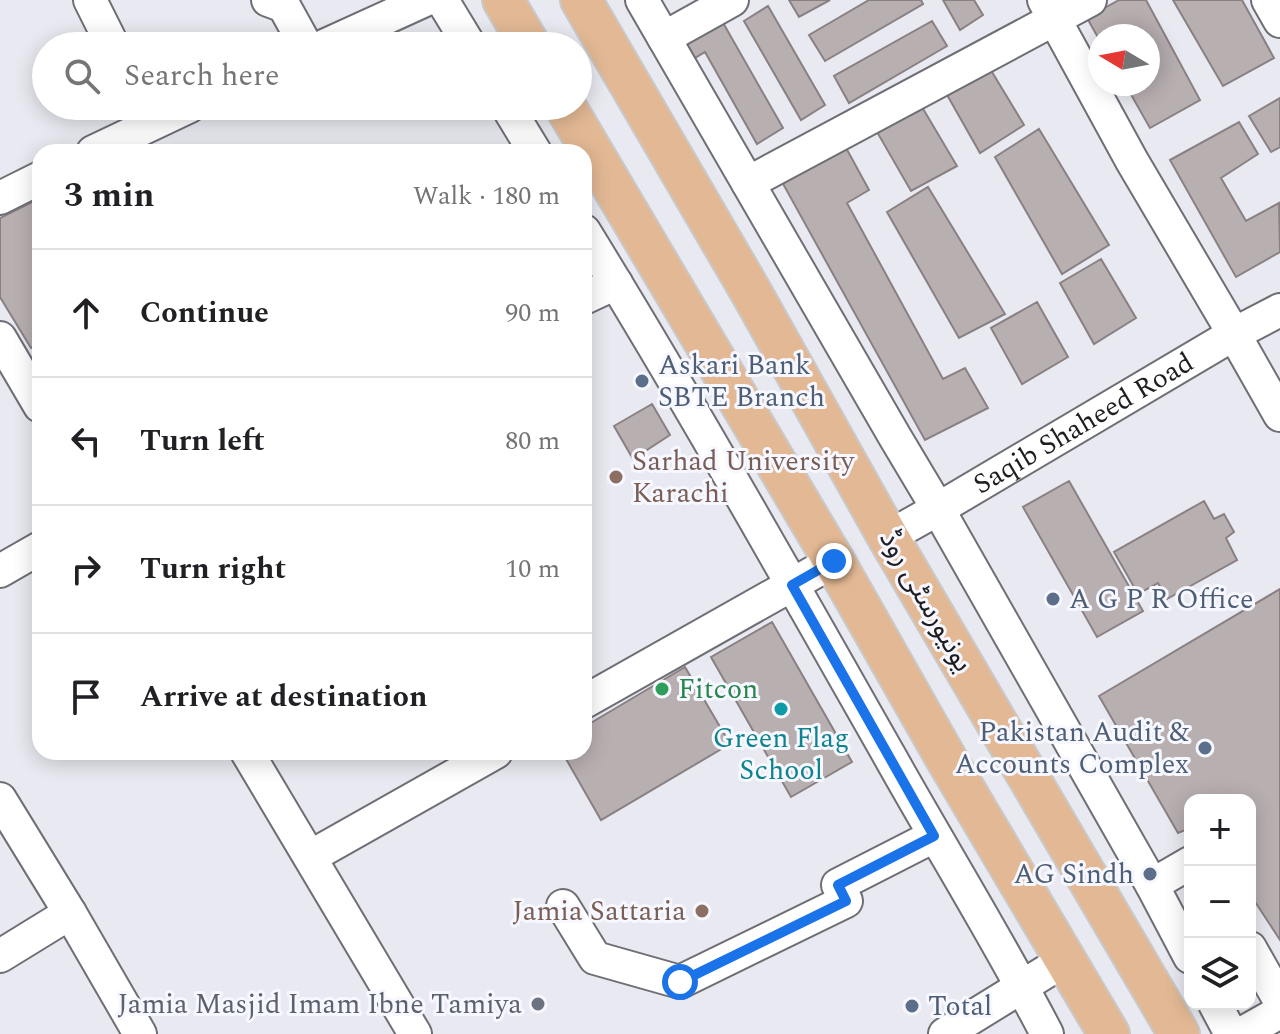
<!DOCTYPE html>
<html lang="en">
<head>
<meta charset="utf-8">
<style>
	body { margin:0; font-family:Spectral,"Noto Sans Arabic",serif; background:#f6f6f6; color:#202124 }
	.controls { position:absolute; right:24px; bottom:24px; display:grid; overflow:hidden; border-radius:16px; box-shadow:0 4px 20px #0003 }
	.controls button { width:72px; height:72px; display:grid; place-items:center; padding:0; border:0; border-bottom:2px solid #e0e0e0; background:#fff; color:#202124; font:40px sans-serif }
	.compass { position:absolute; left:1088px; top:24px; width:72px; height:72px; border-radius:50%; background:#fff; box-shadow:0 4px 20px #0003; rotate:280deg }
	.stop { position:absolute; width:24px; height:24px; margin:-18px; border:6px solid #1a73e8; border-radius:50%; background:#fff }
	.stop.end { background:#1a73e8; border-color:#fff; box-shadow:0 2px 8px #0008 }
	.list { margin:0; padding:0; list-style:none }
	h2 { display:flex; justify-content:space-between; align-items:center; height:104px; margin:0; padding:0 32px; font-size:34px }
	h2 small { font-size:26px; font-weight:400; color:#757577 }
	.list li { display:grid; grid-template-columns:52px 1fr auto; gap:24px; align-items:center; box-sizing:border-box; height:128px; padding:0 32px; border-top:2px solid #e0e0e0 }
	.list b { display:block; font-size:30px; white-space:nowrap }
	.list em { font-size:26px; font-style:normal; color:#757577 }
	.icon { flex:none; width:44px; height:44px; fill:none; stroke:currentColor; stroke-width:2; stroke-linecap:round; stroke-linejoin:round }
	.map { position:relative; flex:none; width:1280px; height:1034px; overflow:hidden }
	.search { position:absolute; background:#fff; box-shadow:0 4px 20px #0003; left:32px; top:32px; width:560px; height:88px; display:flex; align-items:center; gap:20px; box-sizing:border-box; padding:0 28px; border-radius:44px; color:#757577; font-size:30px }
	.panel { position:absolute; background:#fff; box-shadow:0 4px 20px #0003; left:32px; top:144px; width:560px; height:616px; border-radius:24px }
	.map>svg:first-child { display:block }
	.building { fill:#b8afb1; stroke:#898083; stroke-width:2 }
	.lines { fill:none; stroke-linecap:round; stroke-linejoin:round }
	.minor-casing { stroke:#6e6e75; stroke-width:36 }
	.major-casing { stroke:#c9c9ca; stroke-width:44 }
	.minor { stroke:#fff; stroke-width:32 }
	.major { stroke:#e3b995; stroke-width:40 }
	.route { stroke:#1a73e8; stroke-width:10 }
	.service-dot { fill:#5c6f8a; stroke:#f6f7ff; stroke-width:3 }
	.education-dot { fill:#8d6e63; stroke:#f6f7ff; stroke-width:3 }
	.leisure-dot { fill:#2e9e5b; stroke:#f6f7ff; stroke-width:3 }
	.culture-dot { fill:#0f9aa8; stroke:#f6f7ff; stroke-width:3 }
	.worship-dot { fill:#6b7280; stroke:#f6f7ff; stroke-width:3 }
	.labels { text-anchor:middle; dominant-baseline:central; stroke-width:6; stroke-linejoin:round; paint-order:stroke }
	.service-label { font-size:28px; fill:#4e5e75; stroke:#f6f7ff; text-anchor:start }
	.street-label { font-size:28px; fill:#1e1e21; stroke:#f6f7ff }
	.education-label { font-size:28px; fill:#785e54; stroke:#f6f7ff; text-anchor:start }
	.leisure-label { font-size:28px; fill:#27864d; stroke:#f6f7ff; text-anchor:start }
	.culture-label { font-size:28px; fill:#0d838f; stroke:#f6f7ff }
	.worship-label { font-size:28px; fill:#5b616d; stroke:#f6f7ff; text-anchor:end }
</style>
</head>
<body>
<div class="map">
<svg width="1280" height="1034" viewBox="0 0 1280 1034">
	<rect width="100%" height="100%" fill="#e9e9f1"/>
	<path class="building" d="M789,0H830L799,17Z
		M869,0H921L923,4L825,61L809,35Z
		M943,0H974L983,15L960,30Z
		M1119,0H1146L1200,100L1150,128L1125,84H1148V36H1100V41L1087,18Z
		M1173,0H1242L1274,58L1223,86Z
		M768,6L825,105L801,120L744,21Z
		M722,21L783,128L757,144L705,52L690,61L681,44Z
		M932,21L947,46L849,103L834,76Z
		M989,67L1024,125L980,153L946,93Z
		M1280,98V147L1271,152L1249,116Z
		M922,107L957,166L911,191L877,132Z
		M1239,122L1258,154L1221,178L1246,221L1279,203L1280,252L1236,277L1170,160Z
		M1039,129L1109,245L1062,274L995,157Z
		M845,146L869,190L847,203L943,379L965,368L988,408L925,440L782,182Z
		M928,187L1005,314L959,338L887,212Z
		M40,198V344L31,348L0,297V218Z
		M1101,259L1136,318L1094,344L1060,283Z
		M1037,302L1068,357L1022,384L991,328Z
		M652,404L670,435L633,459L614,426Z
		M1069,481L1143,611L1097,637L1023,507Z
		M1204,501L1214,519L1224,514L1234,532L1226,538L1237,560L1167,599L1158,583L1138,594L1114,552Z
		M1280,589V940L1250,894V800H1190V828L1178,833L1099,696Z
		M772,622L852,762L791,797L711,657Z
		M685,667L730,744L601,820L562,752H584V727Z"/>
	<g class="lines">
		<defs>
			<g id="minor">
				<path d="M90,0L113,46"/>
				<path d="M268,0L284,6L306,46"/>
				<path d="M442,0L470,46"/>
				<path d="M642,0L895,437L938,509L1152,885L1190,957"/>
				<path d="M1044,0L1132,161L1234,334L1280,415"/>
				<path d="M1268,0L1280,21"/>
				<path d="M664,38L732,0"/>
				<path d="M324,46L425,0"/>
				<path d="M507,106L535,152"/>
				<path d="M93,152L190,106"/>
				<path d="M748,183L1090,0"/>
				<path d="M0,198L40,178"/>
				<path d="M584,231C690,403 789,579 889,755C941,848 998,939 1047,1034"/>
				<path d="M584,298L616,283"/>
				<path d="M0,338L40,406"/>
				<path id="s1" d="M888,537L938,509L1234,334L1280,310"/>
				<path d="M0,571L40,548"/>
				<path d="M584,702L834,561"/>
				<path d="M247,752L415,1034"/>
				<path d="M0,799L70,913L140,1034"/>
				<path d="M310,857L496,752"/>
				<path d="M1152,885L1190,863"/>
				<path d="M563,906L595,958L680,982L846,901L838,885L934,836"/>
				<path d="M1250,948L1280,1001"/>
				<path d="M0,956L70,913"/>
				<path d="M1215,1004L1231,1034"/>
				<path d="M945,1034L1065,960"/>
				<path d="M1241,1034L1280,1012"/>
			</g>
			<path id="major" d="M503,0L530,46
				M581,0L751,292L888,537L1179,1034
				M565,106L834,561L947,760L1109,1034"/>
		</defs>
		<use href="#minor" class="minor-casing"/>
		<use href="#major" class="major-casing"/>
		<use href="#minor" class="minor"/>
		<use href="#major" class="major"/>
	</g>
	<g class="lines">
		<path class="route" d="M680,982L846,901L838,885L934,836L792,585L834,561"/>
	</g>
	<g class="service-dot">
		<circle cx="642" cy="381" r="8"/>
		<circle cx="1053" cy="599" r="8"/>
		<circle cx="1205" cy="748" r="8"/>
		<circle cx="1150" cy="874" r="8"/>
		<circle cx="912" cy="1006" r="8"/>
	</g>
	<g class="education-dot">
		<circle cx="616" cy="477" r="8"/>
		<circle cx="702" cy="911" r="8"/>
	</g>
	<circle class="leisure-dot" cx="662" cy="689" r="8"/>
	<circle class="culture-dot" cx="781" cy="709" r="8"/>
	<circle class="worship-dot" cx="538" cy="1004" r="8"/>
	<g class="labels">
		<g class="service-label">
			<text x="658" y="365">Askari Bank<tspan x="658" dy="32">SBTE Branch</tspan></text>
			<text x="1069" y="599">A G P R Office</text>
			<text x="1189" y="732" text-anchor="end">Pakistan Audit &amp;<tspan x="1189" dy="32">Accounts Complex</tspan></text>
			<text x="1134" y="874" text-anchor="end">AG Sindh</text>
			<text x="928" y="1006">Total</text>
		</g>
		<g class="street-label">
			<text stroke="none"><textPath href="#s1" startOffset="226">Saqib Shaheed Road</textPath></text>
			<text transform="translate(926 601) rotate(60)">یونیورسٹی روڈ</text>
		</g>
		<g class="education-label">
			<text x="632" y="461">Sarhad University<tspan x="632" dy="32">Karachi</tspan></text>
			<text x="686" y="911" text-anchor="end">Jamia Sattaria</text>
		</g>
		<g class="leisure-label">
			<text x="678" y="689">Fitcon</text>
		</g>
		<g class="culture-label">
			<text x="781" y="738">Green Flag<tspan x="781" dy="32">School</tspan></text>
		</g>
		<g class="worship-label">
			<text x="522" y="1004">Jamia Masjid Imam Ibne Tamiya</text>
		</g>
	</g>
</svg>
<div class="controls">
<button>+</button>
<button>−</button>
<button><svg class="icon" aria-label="layers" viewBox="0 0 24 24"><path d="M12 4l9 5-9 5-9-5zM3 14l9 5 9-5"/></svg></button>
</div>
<svg class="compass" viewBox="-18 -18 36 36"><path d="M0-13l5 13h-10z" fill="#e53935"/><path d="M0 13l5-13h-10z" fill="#757577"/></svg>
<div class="stop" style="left:680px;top:982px"></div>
<div class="stop end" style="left:834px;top:561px"></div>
<div class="search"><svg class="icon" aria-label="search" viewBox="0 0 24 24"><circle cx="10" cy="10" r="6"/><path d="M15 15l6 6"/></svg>Search here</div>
<section class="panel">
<h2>3 min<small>Walk · 180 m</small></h2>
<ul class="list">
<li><svg class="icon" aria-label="ahead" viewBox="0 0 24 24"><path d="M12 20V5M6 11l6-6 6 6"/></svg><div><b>Continue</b></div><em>90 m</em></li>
<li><svg class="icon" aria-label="left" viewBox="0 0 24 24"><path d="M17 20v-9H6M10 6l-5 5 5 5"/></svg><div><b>Turn left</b></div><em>80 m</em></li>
<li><svg class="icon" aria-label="right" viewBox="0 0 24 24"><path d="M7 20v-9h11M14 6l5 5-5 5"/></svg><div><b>Turn right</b></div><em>10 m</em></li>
<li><svg class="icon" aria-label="arrive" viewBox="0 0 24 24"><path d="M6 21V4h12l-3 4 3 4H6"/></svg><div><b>Arrive at destination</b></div></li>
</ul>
</section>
</div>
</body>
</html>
